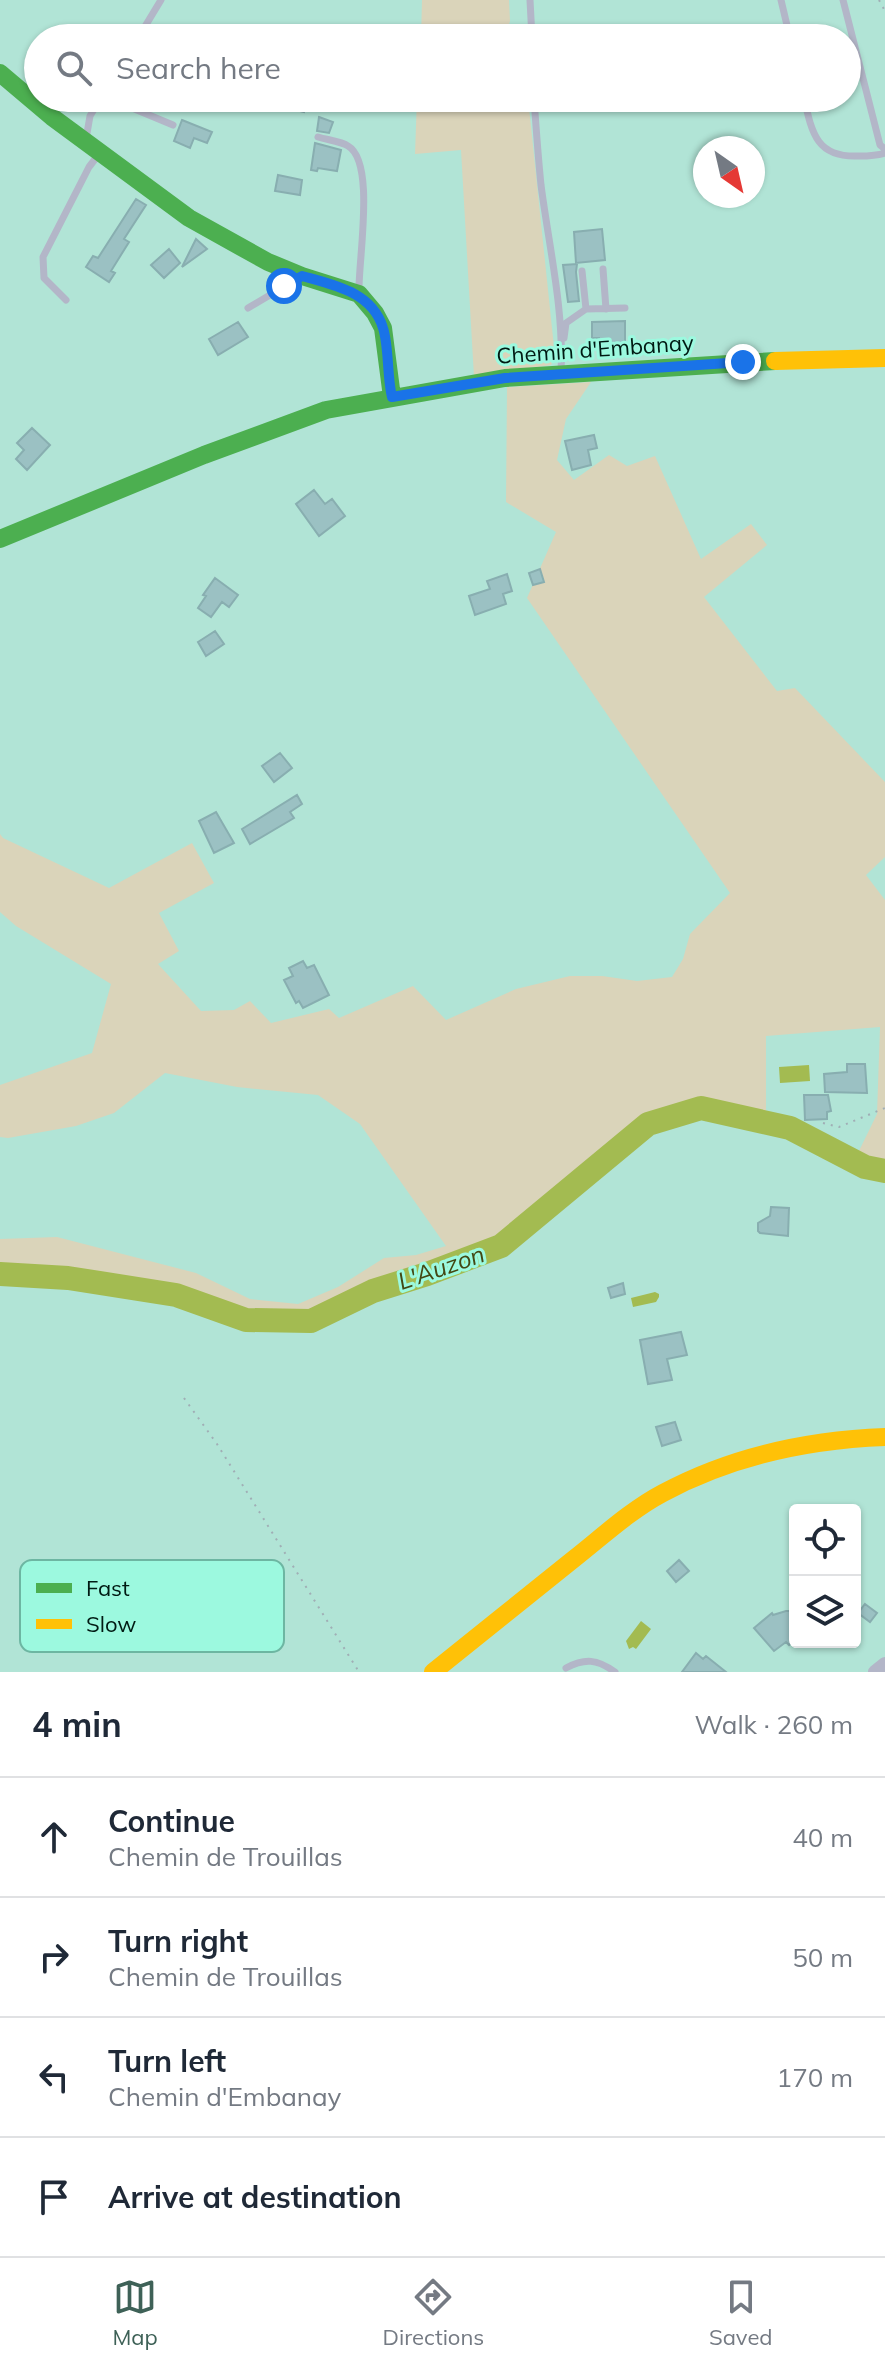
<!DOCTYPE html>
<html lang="en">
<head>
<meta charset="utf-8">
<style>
	body { margin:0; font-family:Mulish,sans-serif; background:#f2f2f3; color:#1f2937 }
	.controls { position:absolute; right:24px; bottom:24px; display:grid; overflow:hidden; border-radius:8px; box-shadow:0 2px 6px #0004 }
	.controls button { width:72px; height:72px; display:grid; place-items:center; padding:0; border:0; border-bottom:2px solid #e0e1e3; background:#fff; color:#1f2937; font:40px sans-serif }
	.compass { position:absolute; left:693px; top:136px; width:72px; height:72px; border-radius:50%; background:#fff; box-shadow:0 2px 6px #0004; rotate:146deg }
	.stop { position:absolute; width:24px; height:24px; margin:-18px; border:6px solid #1a73e8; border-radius:50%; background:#fff }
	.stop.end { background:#1a73e8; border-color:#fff; box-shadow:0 2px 8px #0008 }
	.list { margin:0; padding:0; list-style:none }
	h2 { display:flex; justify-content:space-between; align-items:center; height:104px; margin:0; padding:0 32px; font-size:34px }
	h2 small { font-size:26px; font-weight:400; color:#747a83 }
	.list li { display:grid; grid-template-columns:52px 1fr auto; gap:24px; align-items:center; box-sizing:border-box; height:120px; padding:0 32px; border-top:2px solid #e0e1e3 }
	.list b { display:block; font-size:30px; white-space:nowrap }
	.list p { margin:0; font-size:26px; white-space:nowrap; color:#747a83 }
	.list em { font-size:26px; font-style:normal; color:#747a83 }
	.icon { flex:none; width:44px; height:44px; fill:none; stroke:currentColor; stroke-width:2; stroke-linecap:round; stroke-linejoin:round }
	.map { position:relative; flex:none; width:885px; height:1672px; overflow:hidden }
	.search { position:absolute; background:#fff; box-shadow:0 2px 6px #0004; left:24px; right:24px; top:24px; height:88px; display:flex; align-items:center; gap:20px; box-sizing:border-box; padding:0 28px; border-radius:44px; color:#747a83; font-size:30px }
	.sheet { height:584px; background:#fff }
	nav { display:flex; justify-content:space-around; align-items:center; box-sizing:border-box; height:112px; border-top:2px solid #e0e1e3; background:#fff; font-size:22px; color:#747a83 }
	nav a { display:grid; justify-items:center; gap:4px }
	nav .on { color:#3e6157 }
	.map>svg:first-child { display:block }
	.green { fill:#dad4ba }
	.water { fill:#a3bb51 }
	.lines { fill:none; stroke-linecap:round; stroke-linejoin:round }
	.river { stroke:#a3bb51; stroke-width:24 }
	.building { fill:#9bc1c3; stroke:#88aeb0; stroke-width:2 }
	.path { stroke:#a0aeb5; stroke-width:2; stroke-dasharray:2 6; stroke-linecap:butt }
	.lane { stroke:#b3b6c8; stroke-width:7 }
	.street { stroke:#b3b6c8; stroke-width:14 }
	.fast { stroke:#4caf50; stroke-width:18 }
	.slow { stroke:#ffc107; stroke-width:18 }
	.route { stroke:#1a73e8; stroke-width:10 }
	.labels { text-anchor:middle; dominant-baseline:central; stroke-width:6; stroke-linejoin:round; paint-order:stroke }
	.street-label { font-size:22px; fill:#001a13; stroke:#9cf9df }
	.water-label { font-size:24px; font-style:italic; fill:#434814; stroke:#9cf9df }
	.key { fill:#9cf9df; stroke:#6db6a2; stroke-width:2 }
	.key-label { font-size:22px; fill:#001a13 }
</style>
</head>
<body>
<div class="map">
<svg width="885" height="1672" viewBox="0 0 885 1672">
	<rect width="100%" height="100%" fill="#b1e4d6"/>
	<path class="green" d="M422,0H509L510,21L505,38H421Z
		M417,98H528L555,357L551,365L474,377L461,150L415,154Z
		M591,382L566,419L557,460L574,480L609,455L627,466L655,456L701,559L751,524L767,545L704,597L777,691L795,688L885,782V857L866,875L885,900V1165L865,1161L857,1155L877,1114L880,1027L766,1036V1112L698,1100L646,1118L496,1243L372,1286L308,1314H247L175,1289L65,1273L0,1269V1239L57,1237L196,1273L250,1299L298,1304L338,1287L384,1258L416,1255L446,1246L360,1124L318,1095L237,1087L165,1073L114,1113L76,1126L8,1138L0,1137V1085L92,1053L111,984L16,926L0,912V834L3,838L109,888L192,843L214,883L159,913L179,951L158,964L201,1011L234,1010L250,1001L271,1023L329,1009L339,1018L413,986L446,1020L516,989L570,976H602L637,981L672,977L683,959L690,934L730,893L527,598L556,532L506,502L507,387Z"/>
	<path class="water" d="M809,1065L810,1081L780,1083L779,1067Z
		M655,1292L659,1294V1297L656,1302L633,1307L631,1298Z
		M641,1621L651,1629L636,1649L633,1647L629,1649L626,1641Z"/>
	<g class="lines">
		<path class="river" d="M0,1274L68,1278L176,1295L246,1320L311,1321L373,1291L427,1274L501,1246L648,1124L701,1108L790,1128L865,1167L885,1171"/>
	</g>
	<path class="building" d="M295,98L308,101L304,112L292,109Z
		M319,117L333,122L329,133L317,131Z
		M182,120L212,132L207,143L194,138L190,148L174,141Z
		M315,143L341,150L337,171L318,168L317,171L311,170Z
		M278,175L302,180L300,195L275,191Z
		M136,199L146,205L124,239L129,242L111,271L115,273L109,282L86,267L93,256L98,258Z
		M602,229L605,260L576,263L574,232Z
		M196,239L207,249L182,267Z
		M169,249L180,263L164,278L151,265Z
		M577,264L576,272L579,301L568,302L563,265Z
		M625,321V344L599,345V338H592V322Z
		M238,322L248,337L218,355L209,339Z
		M32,428L50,445L27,470L16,459L24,450L17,443Z
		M594,435L597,448L588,450L591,465L572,470L565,441Z
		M314,490L325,504L332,499L345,516L319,536L296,504Z
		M540,569L544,582L533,585L529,573Z
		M507,574L512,591L503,594L506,604L475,615L469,596L490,589L487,581Z
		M215,578L238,595L229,607L222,602L211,617L198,608L206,596L203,595Z
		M215,631L224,644L206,656L198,642Z
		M280,753L292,768L274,782L262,766Z
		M297,795L302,804L290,812L294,818L250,844L242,829Z
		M216,812L234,843L214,853L199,821Z
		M303,961L307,968L314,965L329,995L303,1008L299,1001L296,1003L284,980L293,976L289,968Z
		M847,1064H865L867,1093L825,1092L824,1074L847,1072Z
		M804,1095H828L831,1111L827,1112V1119L805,1120Z
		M771,1207L789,1208L788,1236L760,1233L758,1231V1223L770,1216Z
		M623,1283L625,1294L611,1298L608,1288Z
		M681,1332L687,1355L667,1359L672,1380L648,1384L640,1340Z
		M675,1422L681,1440L662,1446L656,1427Z
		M679,1560L689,1571L676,1582L667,1571Z
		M865,1604L877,1613L870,1622L858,1613Z
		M786,1611H795V1639L789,1645L786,1642L774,1651L754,1628L772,1613L773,1615Z
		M696,1653L703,1659L706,1656L726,1672H682Z"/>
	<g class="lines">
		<path class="path" d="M879,0L885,11
			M823,1123L839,1127L885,1108
			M184,1398L217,1444L359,1672"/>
		<path class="lane" d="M530,0L532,38
			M781,0L790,38
			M843,0L880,145L885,149
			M138,38L161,0
			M108,98L173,125
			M534,98C536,127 538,156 541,185C549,247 564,309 561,372
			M804,98C812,134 817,158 859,156C868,156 876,156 885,153
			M318,137C327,140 341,141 348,146C376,162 358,261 359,292
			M86,139L90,116L101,98
			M603,269L606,309
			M582,271L586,309
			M66,300L44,278L43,257L89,167L99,154
			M248,308L297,279
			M564,338L566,323L586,309L625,308
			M566,1668C585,1658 597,1659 615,1672"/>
		<path class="street" d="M875,1672L885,1664"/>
		<path class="fast" d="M0,73L52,117L189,218L268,262L302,276L359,294L375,313L383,328L392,397
			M0,539L204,455L326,410L505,378L775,361"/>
		<path class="slow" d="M775,361L885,358
			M433,1672C480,1634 528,1596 575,1558C604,1535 631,1510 663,1493C732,1456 807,1440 885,1437"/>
	</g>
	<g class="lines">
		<path class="route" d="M284,286L302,276C334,285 372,292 383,328C389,346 387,377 392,397L505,378L743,362"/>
	</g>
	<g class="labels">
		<g class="street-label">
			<text transform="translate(595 349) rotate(-4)">Chemin d'Embanay</text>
		</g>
		<g class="water-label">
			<text transform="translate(441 1267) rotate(-19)">L'Auzon</text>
		</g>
	</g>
	<rect x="20" y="1560" width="264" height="92" rx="12" class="key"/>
	<rect x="36" y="1583" width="36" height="10" fill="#4caf50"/>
	<rect x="36" y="1619" width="36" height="10" fill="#ffc107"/>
	<g class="key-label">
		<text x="86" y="1596">Fast</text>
		<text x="86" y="1632">Slow</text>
	</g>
</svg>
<div class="controls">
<button><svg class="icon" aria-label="locate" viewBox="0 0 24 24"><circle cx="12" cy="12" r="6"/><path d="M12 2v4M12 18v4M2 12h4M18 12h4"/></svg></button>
<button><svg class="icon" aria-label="layers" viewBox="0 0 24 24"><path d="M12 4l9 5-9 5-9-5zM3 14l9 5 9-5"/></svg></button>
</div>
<svg class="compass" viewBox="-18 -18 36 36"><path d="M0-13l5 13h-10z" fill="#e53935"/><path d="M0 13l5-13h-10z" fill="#747a83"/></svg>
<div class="stop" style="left:284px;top:286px"></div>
<div class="stop end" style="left:743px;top:362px"></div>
<div class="search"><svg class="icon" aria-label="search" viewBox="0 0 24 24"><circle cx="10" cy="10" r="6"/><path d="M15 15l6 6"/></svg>Search here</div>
</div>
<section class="sheet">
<h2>4 min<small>Walk · 260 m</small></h2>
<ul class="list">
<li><svg class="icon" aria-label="ahead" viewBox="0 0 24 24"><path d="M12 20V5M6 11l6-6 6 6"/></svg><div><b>Continue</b><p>Chemin de Trouillas</p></div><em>40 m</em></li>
<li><svg class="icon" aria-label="right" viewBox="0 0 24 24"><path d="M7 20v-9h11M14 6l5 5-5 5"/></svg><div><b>Turn right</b><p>Chemin de Trouillas</p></div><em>50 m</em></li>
<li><svg class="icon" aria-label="left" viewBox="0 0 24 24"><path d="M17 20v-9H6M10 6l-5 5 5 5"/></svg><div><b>Turn left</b><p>Chemin d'Embanay</p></div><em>170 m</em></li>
<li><svg class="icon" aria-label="arrive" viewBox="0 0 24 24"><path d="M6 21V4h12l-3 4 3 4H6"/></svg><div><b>Arrive at destination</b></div></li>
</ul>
</section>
<nav>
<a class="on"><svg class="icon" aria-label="map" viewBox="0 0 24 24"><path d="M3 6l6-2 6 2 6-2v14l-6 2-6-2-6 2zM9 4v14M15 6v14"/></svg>Map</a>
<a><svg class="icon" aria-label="directions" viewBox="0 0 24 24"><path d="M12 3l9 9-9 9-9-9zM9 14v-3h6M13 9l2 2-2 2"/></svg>Directions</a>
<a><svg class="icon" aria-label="saved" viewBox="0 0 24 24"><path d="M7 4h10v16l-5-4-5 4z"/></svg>Saved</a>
</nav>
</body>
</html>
